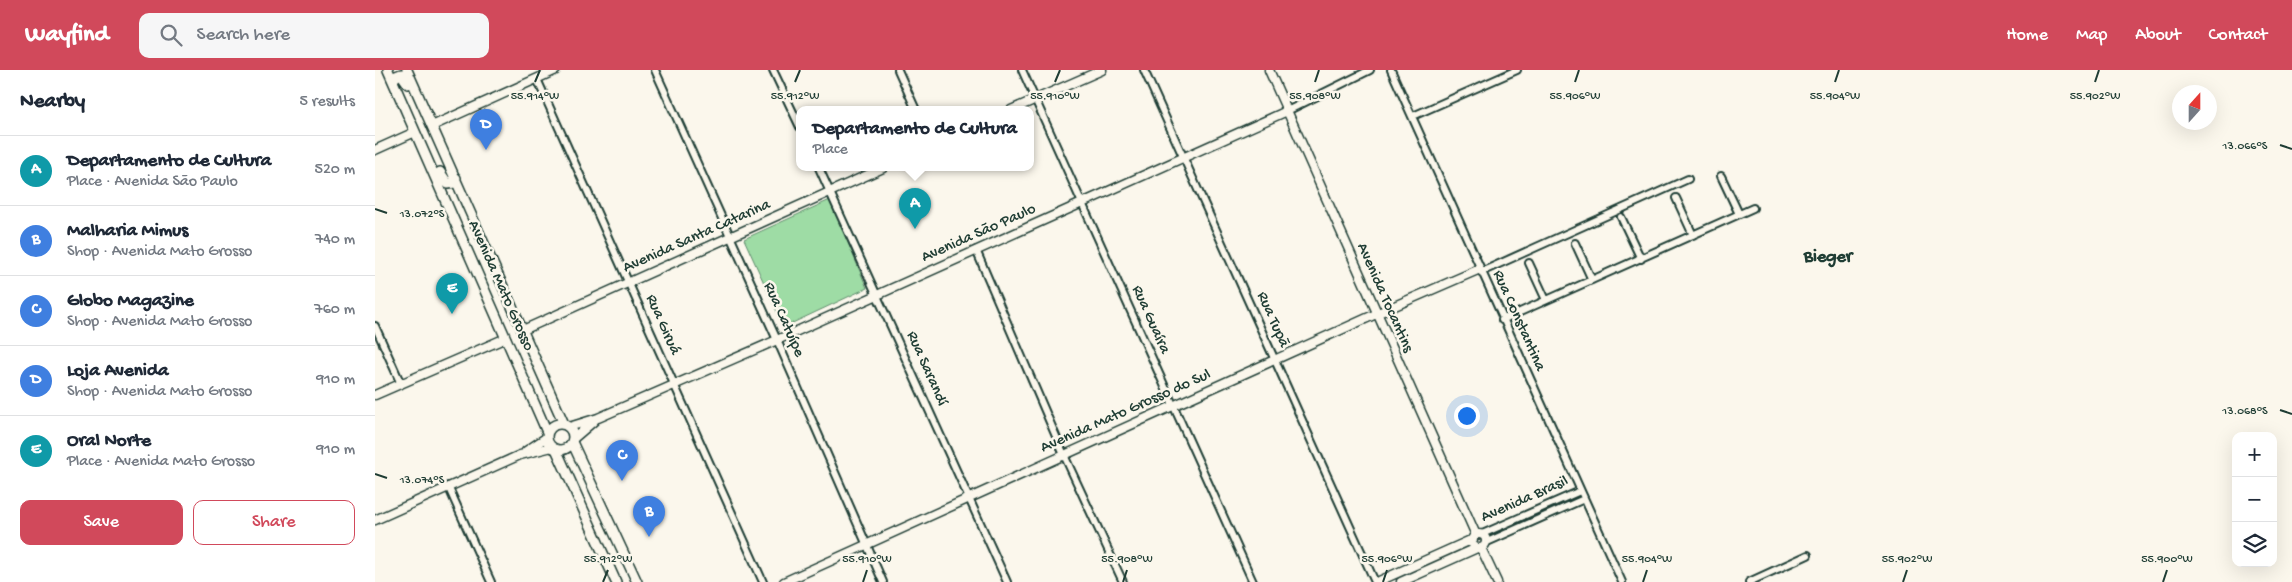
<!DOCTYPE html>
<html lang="en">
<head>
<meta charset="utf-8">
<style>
	body { margin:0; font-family:"Gochi Hand",sans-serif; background:#f6f6f7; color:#1f2937 }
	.controls { position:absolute; right:15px; bottom:15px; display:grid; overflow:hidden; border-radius:10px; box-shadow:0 5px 20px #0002 }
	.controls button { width:45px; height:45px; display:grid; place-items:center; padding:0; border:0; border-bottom:1px solid #e0e1e3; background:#fff; color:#1f2937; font:25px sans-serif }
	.compass { position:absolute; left:1797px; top:15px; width:45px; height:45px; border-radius:50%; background:#fff; box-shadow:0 5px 20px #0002; rotate:21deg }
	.you { position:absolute; left:1091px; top:345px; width:18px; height:18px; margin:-12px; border:4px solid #fff; border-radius:50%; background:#1a73e8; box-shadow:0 0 0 8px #1a73e833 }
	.badge { display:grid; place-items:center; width:32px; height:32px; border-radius:50%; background:#d1495b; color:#fff; font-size:16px; font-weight:700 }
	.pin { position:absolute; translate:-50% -41px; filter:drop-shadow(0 1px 2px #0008) }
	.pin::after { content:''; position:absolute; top:26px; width:18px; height:15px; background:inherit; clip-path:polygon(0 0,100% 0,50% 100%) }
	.popup { position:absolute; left:421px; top:36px; width:238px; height:65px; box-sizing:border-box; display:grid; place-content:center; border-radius:10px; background:#fff; filter:drop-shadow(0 1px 4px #0005); font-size:16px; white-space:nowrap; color:#747a83 }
	.popup b { font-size:19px; color:#1f2937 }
	.popup::after { content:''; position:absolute; left:50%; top:100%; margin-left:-10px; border:10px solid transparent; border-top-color:#fff }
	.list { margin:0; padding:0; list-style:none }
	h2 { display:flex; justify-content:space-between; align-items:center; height:65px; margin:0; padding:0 20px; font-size:21px }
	h2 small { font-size:16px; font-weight:400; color:#747a83 }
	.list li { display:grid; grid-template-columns:32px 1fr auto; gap:15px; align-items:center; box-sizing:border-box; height:70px; padding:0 20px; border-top:1px solid #e0e1e3 }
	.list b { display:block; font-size:19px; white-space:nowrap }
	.list p { margin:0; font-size:16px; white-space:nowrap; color:#747a83 }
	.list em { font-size:16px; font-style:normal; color:#747a83 }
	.actions { display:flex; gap:10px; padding:15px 20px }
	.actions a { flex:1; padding:11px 0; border:1px solid #d1495b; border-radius:10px; text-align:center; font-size:18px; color:#d1495b }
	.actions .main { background:#d1495b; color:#fff }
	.icon { flex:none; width:28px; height:28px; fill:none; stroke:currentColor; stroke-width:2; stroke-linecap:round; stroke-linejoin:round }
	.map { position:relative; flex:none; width:1917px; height:512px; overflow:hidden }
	header { display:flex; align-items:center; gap:30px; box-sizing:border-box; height:70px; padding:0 25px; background:#d1495b; color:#fff }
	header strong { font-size:24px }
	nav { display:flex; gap:28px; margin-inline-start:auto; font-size:18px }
	.search { width:350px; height:45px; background:#f6f6f7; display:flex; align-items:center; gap:12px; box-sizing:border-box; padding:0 18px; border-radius:10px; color:#747a83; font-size:19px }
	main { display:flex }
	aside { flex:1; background:#fff }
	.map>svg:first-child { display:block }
	.green { fill:#9edca5; stroke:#5e8c6c }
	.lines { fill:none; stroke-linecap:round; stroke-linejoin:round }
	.minor-casing { stroke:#1f3d34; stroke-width:10 }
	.tertiary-casing { stroke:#1f3d34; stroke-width:11 }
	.secondary-casing { stroke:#1f3d34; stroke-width:12 }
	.minor { stroke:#fbf7ec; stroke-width:6 }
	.tertiary { stroke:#fbf7ec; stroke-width:8 }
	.secondary { stroke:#fbf7ec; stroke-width:9 }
	.ticks { fill:none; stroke:#1f3d34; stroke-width:2 }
	.labels { text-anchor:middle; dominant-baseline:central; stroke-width:5; stroke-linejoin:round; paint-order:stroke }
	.street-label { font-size:16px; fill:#1f3d34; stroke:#fbf7ec }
	.neighbourhood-label { font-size:18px; font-weight:bold; fill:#1f3d34; stroke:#fbf7ec }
	.ticks-label { font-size:12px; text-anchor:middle; fill:#1f3d34; stroke:#fbf7ec; stroke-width:5; stroke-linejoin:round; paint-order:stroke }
</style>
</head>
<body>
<header>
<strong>Wayfind</strong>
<div class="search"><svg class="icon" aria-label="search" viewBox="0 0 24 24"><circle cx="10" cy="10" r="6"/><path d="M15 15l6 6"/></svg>Search here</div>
<nav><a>Home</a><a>Map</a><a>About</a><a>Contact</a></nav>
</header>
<main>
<aside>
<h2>Nearby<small>5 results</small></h2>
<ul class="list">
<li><span class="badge" style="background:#0f9aa8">A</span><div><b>Departamento de Cultura</b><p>Place · Avenida São Paulo</p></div><em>520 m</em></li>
<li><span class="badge" style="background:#3f7fe0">B</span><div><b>Malharia Mimus</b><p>Shop · Avenida Mato Grosso</p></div><em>740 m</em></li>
<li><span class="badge" style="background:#3f7fe0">C</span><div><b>Globo Magazine</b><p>Shop · Avenida Mato Grosso</p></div><em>760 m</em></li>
<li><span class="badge" style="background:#3f7fe0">D</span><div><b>Loja Avenida</b><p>Shop · Avenida Mato Grosso</p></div><em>910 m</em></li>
<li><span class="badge" style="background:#0f9aa8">E</span><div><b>Oral Norte</b><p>Place · Avenida Mato Grosso</p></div><em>910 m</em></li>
</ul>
<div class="actions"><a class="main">Save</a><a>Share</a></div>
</aside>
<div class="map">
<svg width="1917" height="512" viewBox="0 0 1917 512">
	<rect width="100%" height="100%" fill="#fbf7ec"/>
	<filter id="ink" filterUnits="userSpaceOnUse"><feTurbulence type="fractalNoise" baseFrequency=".02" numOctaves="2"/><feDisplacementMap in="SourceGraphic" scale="10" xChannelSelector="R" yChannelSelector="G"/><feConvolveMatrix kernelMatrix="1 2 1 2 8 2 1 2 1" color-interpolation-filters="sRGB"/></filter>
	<g filter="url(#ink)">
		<path class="green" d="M455,130L492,218L409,257L369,169Z"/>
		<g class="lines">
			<defs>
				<path id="minor" d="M280,0L402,270L508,512
					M398,0L425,57
					M523,0L541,40
					M647,0L878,512
					M769,0L1000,512
					M1016,0L1247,512
					M162,9L388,512
					M912,41L995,0
					M1038,46L1142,0
					M444,98L632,512
					M1346,106L1364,144
					M1301,128L1318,165
					M1246,147L1266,189
					M1200,173L1217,210
					M601,180L689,385L748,512
					M1154,193L1171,230
					M1106,202L1313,109
					M1127,250L1378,138
					M0,256L26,314
					M73,416L116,512
					M1105,465L1205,421
					M1110,473L1209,429
					M1374,512L1433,485"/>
				<path id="tertiary" d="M894,0L1101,465
					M636,40L727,0
					M57,56L181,0
					M0,80L40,62
					M148,260L508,98
					M0,325L131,268
					M194,357L223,348L402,270L912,41
					M198,369L219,351
					M151,381L172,367
					M0,450L145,385L177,377
					M1097 471a7 7 0 1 1 14 0a7 7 0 1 1-14 0Z
					M1106,478L1122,512
					M409,512L1001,244L1105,199
					M1002,512L1098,469
					M1026,512L1102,478"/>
				<path id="secondary" d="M13,0L172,362
					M32,0L189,354
					M18,11L21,6L26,4L33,14
					M65,102L73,114L79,113L81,108
					M172 367a13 13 0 1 1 26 0a13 13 0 1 1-26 0Z
					M197,372L262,512
					M181,379L241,512"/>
			</defs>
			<use href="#minor" class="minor-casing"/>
			<use href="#tertiary" class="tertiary-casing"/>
			<use href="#secondary" class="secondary-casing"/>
			<use href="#minor" class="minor"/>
			<use href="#tertiary" class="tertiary"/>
			<use href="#secondary" class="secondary"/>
		</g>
	</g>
	<path class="ticks" d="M160,12L165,0M420,12L425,0M680,12L685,0M940,12L944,0M1200,12L1204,0M1460,12L1464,0M1720,12L1724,0M1905,75L1917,79M0,139L12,143M1905,340L1917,344M0,404L12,408M228,512L233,500M488,512L492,500M748,512L752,500M1008,512L1012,500M1268,512L1272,500M1528,512L1532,500M1788,512L1792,500"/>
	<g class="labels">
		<g class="street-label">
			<text transform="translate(604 164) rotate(-24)">Avenida São Paulo</text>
			<text transform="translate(322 167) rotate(-24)">Avenida Santa Catarina</text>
			<text transform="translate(125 216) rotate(66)">Avenida Mato Grosso</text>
			<text transform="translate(1009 228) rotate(66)">Avenida Tocantins</text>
			<text transform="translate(408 250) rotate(66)">Rua Catuípe</text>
			<text transform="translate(775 250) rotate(66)">Rua Guaíra</text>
			<text transform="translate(897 250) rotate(66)">Rua Tupã</text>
			<text transform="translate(1143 251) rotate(66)">Rua Constantina</text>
			<text transform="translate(287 255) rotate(66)">Rua Giruá</text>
			<text transform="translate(551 299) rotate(66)">Rua Sarandí</text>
			<text transform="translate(751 342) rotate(-24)">Avenida Mato Grosso do Sul</text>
			<text transform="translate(1150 430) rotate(-24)">Avenida Brasil</text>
		</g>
		<g class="neighbourhood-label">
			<text x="1453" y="187">Bieger</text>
		</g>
	</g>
	<g class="ticks-label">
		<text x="1460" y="29">55.904°W</text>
		<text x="160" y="29">55.914°W</text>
		<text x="420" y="29">55.912°W</text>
		<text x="680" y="29">55.910°W</text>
		<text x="940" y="29">55.908°W</text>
		<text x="1200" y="29">55.906°W</text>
		<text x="1720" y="29">55.902°W</text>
		<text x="1870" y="79">13.066°S</text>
		<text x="47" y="147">13.072°S</text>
		<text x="1870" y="344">13.068°S</text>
		<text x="47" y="413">13.074°S</text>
		<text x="233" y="492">55.912°W</text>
		<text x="492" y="492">55.910°W</text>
		<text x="752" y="492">55.908°W</text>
		<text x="1012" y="492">55.906°W</text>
		<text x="1272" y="492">55.904°W</text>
		<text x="1532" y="492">55.902°W</text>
		<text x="1792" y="492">55.900°W</text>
	</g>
</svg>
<div class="controls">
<button>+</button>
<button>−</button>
<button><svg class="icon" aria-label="layers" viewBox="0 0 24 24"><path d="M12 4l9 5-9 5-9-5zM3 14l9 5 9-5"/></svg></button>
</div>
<svg class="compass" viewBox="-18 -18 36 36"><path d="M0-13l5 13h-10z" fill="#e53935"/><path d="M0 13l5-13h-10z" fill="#747a83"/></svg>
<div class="you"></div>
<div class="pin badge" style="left:540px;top:159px;background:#0f9aa8">A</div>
<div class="popup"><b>Departamento de Cultura</b>Place</div>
<div class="pin badge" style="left:274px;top:467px;background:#3f7fe0">B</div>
<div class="pin badge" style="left:247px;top:411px;background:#3f7fe0">C</div>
<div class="pin badge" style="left:111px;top:80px;background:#3f7fe0">D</div>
<div class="pin badge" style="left:77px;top:244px;background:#0f9aa8">E</div>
</div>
</main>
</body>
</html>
